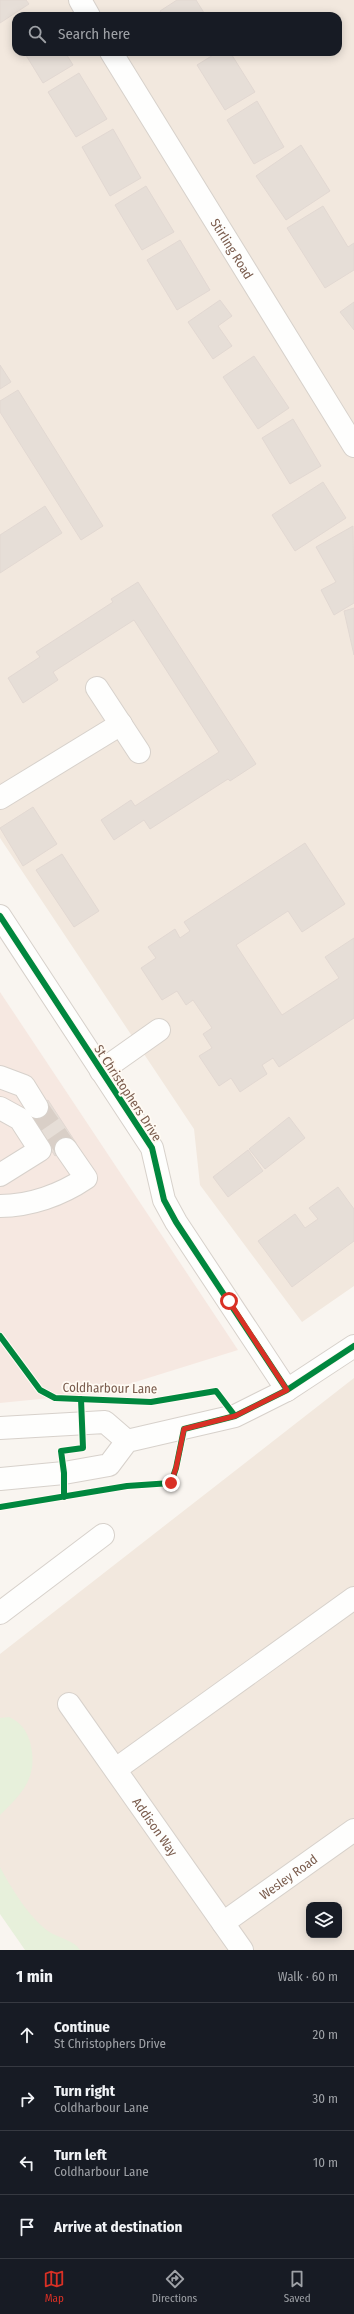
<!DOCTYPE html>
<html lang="en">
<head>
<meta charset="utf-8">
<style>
	body { margin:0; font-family:"Fira Sans Condensed",sans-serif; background:#20242c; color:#f1f3f6 }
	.controls { position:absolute; right:12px; bottom:12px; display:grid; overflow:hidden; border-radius:8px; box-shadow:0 2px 10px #0003 }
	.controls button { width:36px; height:36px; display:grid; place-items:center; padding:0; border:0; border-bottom:1px solid #363941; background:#171b24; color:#f1f3f6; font:20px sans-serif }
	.stop { position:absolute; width:12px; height:12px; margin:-9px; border:3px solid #d93025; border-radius:50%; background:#fff }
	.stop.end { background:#d93025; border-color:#fff; box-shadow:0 1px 4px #0008 }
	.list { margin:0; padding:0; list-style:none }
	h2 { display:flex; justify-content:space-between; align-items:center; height:52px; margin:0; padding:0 16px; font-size:17px }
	h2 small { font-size:13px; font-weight:400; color:#9ea1a6 }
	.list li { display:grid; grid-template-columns:26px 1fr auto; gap:12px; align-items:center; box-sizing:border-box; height:64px; padding:0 16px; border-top:1px solid #363941 }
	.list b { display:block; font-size:15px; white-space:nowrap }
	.list p { margin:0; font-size:13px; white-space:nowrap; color:#9ea1a6 }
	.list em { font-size:13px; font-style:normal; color:#9ea1a6 }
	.icon { flex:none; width:22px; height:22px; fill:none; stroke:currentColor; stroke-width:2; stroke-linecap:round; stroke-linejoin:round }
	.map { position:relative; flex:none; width:354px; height:1950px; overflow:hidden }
	.search { position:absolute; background:#171b24; box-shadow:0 2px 10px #0003; left:12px; right:12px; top:12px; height:44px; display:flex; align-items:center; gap:10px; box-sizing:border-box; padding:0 14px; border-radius:12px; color:#9ea1a6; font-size:15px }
	.sheet { height:308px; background:#171b24 }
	nav { display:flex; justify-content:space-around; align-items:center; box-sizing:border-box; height:56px; border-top:1px solid #363941; background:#171b24; font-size:11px; color:#9ea1a6 }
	nav a { display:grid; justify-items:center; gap:2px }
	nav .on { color:#d93025 }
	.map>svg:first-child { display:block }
	.residential { fill:#f2e8de; fill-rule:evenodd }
	.commercial { fill:#f6e8e1 }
	.green { fill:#e7f0db }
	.building { fill:#e6ded7; stroke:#e2d8d2 }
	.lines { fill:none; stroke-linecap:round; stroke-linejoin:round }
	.minor-tunnel { stroke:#d9cfc7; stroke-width:22; stroke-dasharray:22 11; stroke-linecap:butt }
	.minor-casing { stroke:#d7d1cb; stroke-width:24 }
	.minor { stroke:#fefefd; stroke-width:22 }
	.cycleway-casing { stroke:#fffaf3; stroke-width:8 }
	.cycleway { stroke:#00873e; stroke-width:6 }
	.route { stroke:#d93025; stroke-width:5 }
	.labels { text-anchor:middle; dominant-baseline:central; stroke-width:3.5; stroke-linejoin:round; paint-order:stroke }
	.street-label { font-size:13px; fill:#7a5c4d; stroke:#fffaf3 }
</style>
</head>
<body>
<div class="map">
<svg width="354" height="1950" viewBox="0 0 354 1950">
	<rect width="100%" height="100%" fill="#f9f5f0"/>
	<path class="residential" d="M0,0H354V1286L302,1322L200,1185L194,1129L0,838ZM16,16H338V52H16Z
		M354,1378V1950H44L0,1887V1654ZM309,1905H339V1935H309Z"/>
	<path class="commercial" d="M0,992L238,1350L100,1393L0,1403Z"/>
	<path class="green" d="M9,1717C21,1723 26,1729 30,1742C39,1776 23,1793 0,1815V1718Z
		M0,1867C11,1888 29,1917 48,1931C58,1938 74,1940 80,1950H25L0,1914Z"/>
	<path class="building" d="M0,0H26L29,4L0,23Z
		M177,0H196L206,16H164L160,11Z
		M24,52H65L73,65L43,83Z
		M218,52H230L255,92L225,110L197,65Z
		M79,73L107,119L76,137L48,92Z
		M257,101L284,147L254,164L227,120Z
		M113,129L141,178L110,196L82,147Z
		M301,145L330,191L286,220L256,176Z
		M146,186L174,232L142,250L115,205Z
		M323,206L348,247L354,243V270L325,288L287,228Z
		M180,240L210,290L177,310L147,260Z
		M220,300L232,316L218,326L232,346L213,359L188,322Z
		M354,302V330L340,312Z
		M254,356L289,408L258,429L223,377Z
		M0,365L11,382L0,389Z
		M18,390L103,526L81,540L0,412V401Z
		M293,419L321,466L290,484L262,438Z
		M323,482L346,518L295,551L272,515Z
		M45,506L62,533L0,573V535Z
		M353,526L354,603L334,615L321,590L336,582L316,547Z
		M138,582L256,764L230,781L228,779L150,829L144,820L114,840L101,820L131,800L135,806L219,752L134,620L53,672L58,680L23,703L8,678L40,657L36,652L113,602L111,599Z
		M354,608V655L344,611Z
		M33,807L57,844L23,866L0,828Z
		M305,843L345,904L302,932L288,911L236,945L282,1015L339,978L325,957L354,938V1018L279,1067L273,1058L262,1065L267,1074L240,1092L231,1078L219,1086L199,1056L212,1048L203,1034L212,1028L193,1000L186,1005L177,991L162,1000L141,968L156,958L148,947L175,929L180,938L190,931L184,922Z
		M62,854L99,911L74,927L36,870Z
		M48,1100L76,1143L55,1156L27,1113Z
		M289,1117L305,1138L265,1169L249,1149Z
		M248,1150L263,1171L228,1197L213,1177Z
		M338,1187L354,1209V1241L292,1287L258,1241L295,1214L305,1228L318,1219L309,1208Z"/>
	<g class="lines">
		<path class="minor-tunnel" d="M37,1107L66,1149"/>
		<defs>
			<g id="minor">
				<path d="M80,0L89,16"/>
				<path id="s1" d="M111,52L354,446"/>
				<path d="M97,688L139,752"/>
				<path d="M0,798L121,724"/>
				<path d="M0,916L152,1148L164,1200L176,1222L287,1390"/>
				<path d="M101,1071L159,1030"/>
				<path d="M0,1077L24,1086L37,1107"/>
				<path d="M0,1108L20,1119L40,1150L0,1175"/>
				<path d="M0,1206C30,1206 61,1195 86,1178L66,1149"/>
				<path d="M0,1428L105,1422L127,1441"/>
				<path d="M0,1479L64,1473L109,1465L127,1441L235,1416L287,1390L354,1346"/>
				<path d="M0,1613L103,1535"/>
				<path id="s2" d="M69,1704L242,1950"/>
				<path d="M116,1769L354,1598"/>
				<path id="s3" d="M223,1923L354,1830"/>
			</g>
		</defs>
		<use href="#minor" class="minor-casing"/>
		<use href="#minor" class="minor"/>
		<defs>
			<path id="cycleway" d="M0,916L152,1148L164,1200L176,1222L287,1390
				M0,1336L40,1390L55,1398L151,1402L216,1391L235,1416
				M64,1497V1473L61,1451L83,1448L81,1399
				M0,1507L127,1486L171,1483L176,1468L184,1429L235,1416L287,1390L354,1346"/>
		</defs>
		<use href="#cycleway" class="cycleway-casing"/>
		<use href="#cycleway" class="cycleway"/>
	</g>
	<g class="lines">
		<path class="route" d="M171,1483L176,1468L184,1429L235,1416L287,1390L229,1301"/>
	</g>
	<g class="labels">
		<g class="street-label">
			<text stroke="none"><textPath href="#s1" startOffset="231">Stirling Road</textPath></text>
			<text transform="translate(128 1093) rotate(57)">St Christophers Drive</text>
			<text transform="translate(110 1388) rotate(1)">Coldharbour Lane</text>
			<text stroke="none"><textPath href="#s2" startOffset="150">Addison Way</textPath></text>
			<text stroke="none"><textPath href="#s3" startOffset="80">Wesley Road</textPath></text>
		</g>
	</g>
</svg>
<div class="controls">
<button><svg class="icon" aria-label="layers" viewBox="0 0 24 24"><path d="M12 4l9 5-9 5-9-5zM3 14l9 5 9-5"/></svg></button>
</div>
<div class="stop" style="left:229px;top:1301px"></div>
<div class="stop end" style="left:171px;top:1483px"></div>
<div class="search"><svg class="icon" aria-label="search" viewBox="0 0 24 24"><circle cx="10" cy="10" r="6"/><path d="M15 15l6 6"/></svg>Search here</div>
</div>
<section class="sheet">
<h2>1 min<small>Walk · 60 m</small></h2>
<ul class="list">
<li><svg class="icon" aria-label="ahead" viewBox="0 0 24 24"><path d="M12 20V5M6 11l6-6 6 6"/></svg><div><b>Continue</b><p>St Christophers Drive</p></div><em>20 m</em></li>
<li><svg class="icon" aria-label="right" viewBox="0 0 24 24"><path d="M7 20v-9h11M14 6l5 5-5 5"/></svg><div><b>Turn right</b><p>Coldharbour Lane</p></div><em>30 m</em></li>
<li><svg class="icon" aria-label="left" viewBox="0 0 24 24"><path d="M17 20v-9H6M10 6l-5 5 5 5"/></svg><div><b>Turn left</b><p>Coldharbour Lane</p></div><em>10 m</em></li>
<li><svg class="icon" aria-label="arrive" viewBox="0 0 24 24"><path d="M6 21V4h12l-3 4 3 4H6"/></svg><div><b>Arrive at destination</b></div></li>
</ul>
</section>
<nav>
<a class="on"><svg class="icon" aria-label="map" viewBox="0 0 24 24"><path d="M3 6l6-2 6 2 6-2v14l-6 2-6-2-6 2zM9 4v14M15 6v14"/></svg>Map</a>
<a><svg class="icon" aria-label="directions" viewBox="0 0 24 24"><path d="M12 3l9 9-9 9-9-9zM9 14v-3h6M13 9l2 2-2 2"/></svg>Directions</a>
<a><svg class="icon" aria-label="saved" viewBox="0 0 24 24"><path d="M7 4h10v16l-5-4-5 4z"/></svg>Saved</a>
</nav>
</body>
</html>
